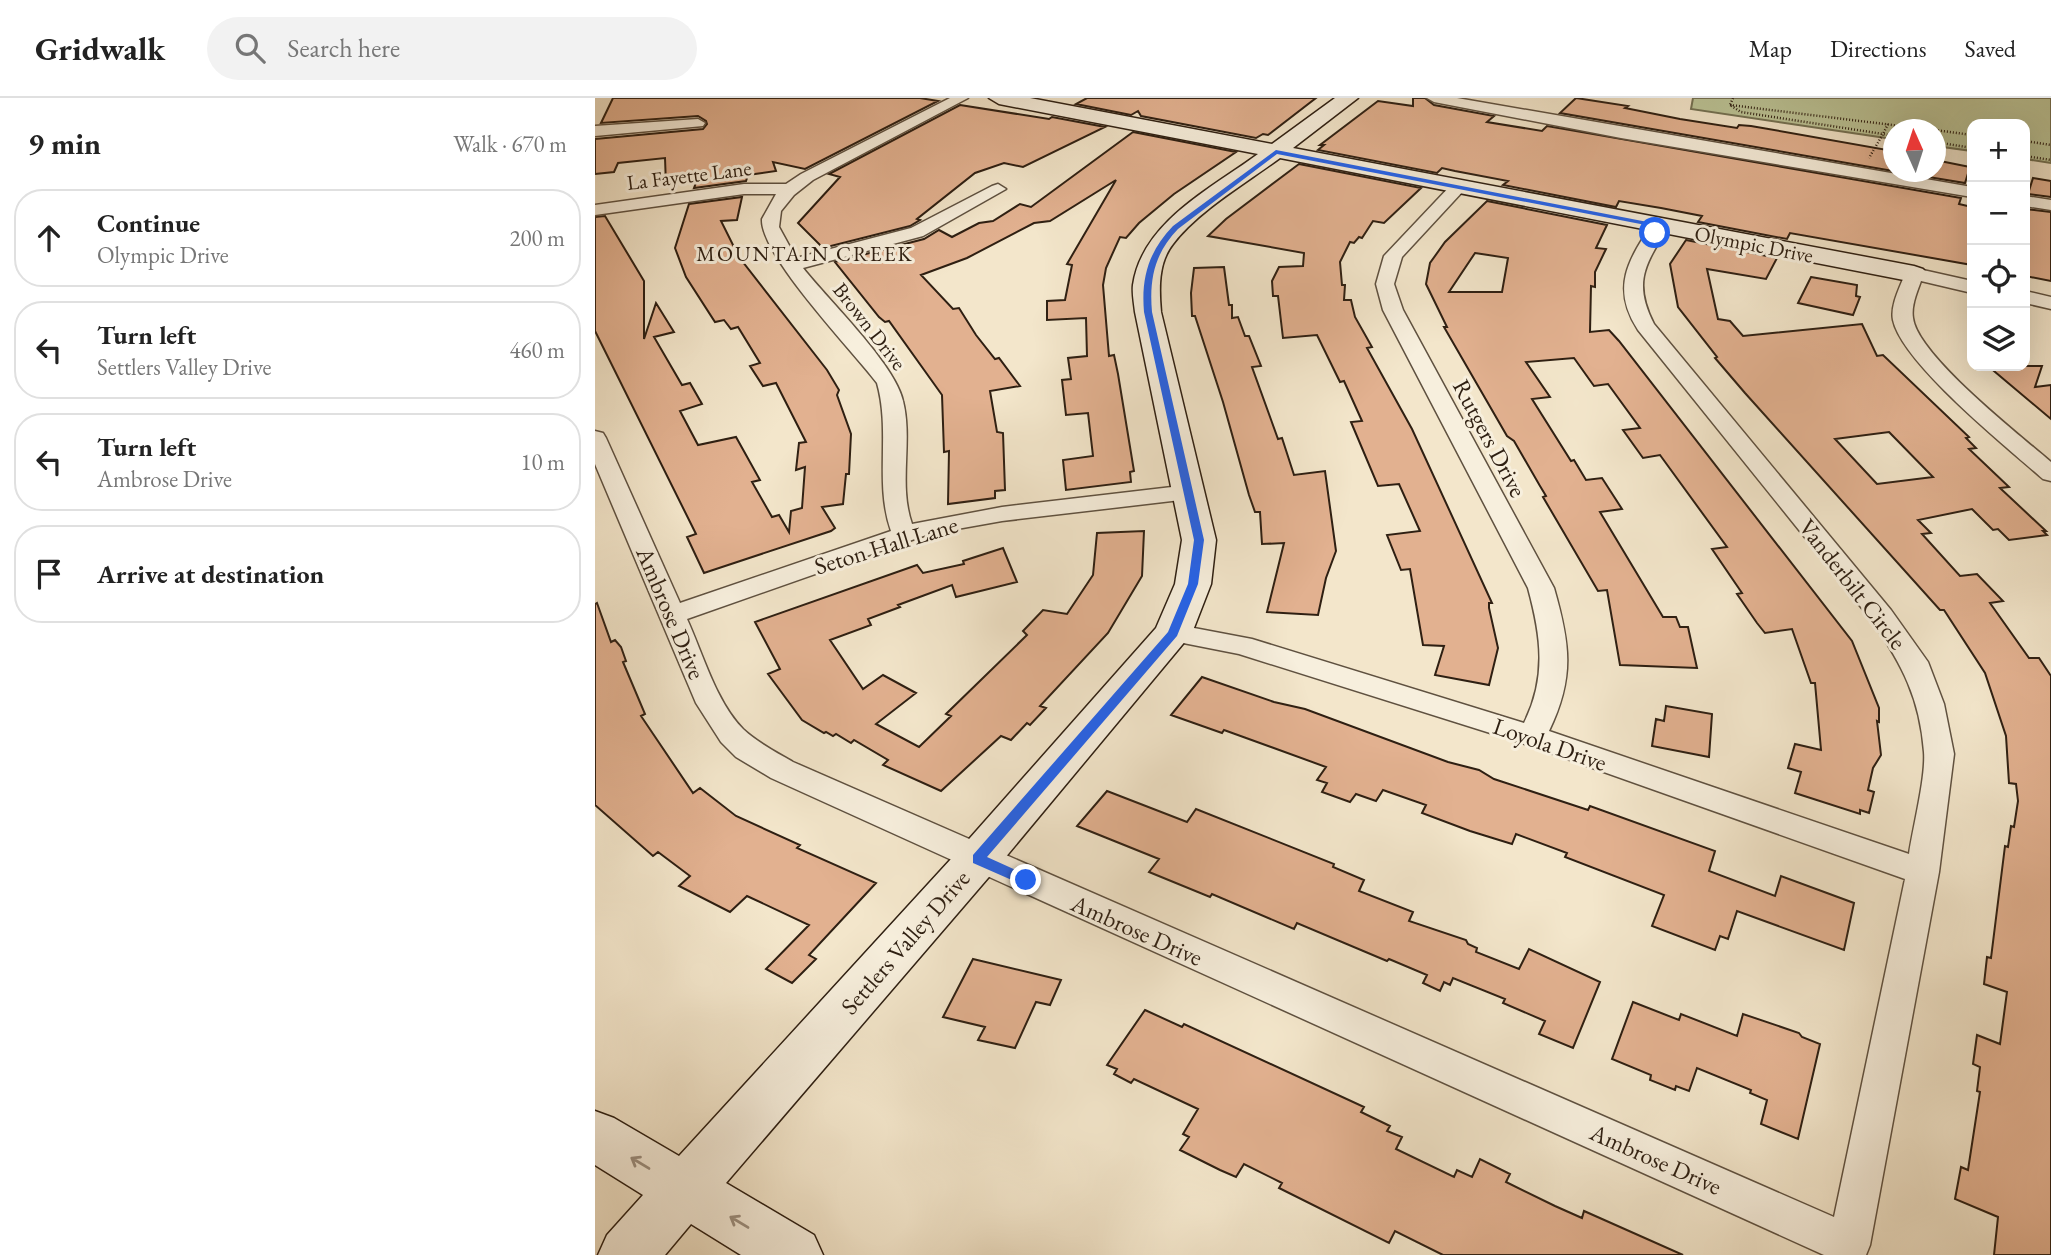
<!DOCTYPE html>
<html lang="en">
<head>
<meta charset="utf-8">
<style>
	body { margin:0; font-family:"EB Garamond",serif; background:#f2f2f2; color:#222 }
	.controls { position:absolute; right:21px; top:21px; display:grid; overflow:hidden; border-radius:14px; box-shadow:0 7px 28px #0002 }
	.controls button { width:63px; height:63px; display:grid; place-items:center; padding:0; border:0; border-bottom:2px solid #e0e0e0; background:#fff; color:#222; font:35px sans-serif }
	.compass { position:absolute; left:1288px; top:21px; width:63px; height:63px; border-radius:50%; background:#fff; box-shadow:0 7px 28px #0002; rotate:357deg }
	.stop { position:absolute; width:21px; height:21px; margin:-16px; border:5px solid #2563eb; border-radius:50%; background:#fff }
	.stop.end { background:#2563eb; border-color:#fff; box-shadow:0 2px 7px #0008 }
	.list { margin:0; padding:0; list-style:none }
	h2 { display:flex; justify-content:space-between; align-items:center; height:91px; margin:0; padding:0 28px; font-size:30px }
	h2 small { font-size:23px; font-weight:400; color:#767676 }
	.list li { display:grid; grid-template-columns:46px 1fr auto; gap:21px; align-items:center; box-sizing:border-box; height:98px; margin:0 14px 14px; padding:0 14px; border:2px solid #e0e0e0; border-radius:28px }
	.list b { display:block; font-size:26px; white-space:nowrap }
	.list p { margin:0; font-size:23px; white-space:nowrap; color:#767676 }
	.list em { font-size:23px; font-style:normal; color:#767676 }
	.icon { flex:none; width:38px; height:38px; fill:none; stroke:currentColor; stroke-width:2; stroke-linecap:round; stroke-linejoin:round }
	.map { position:relative; flex:none; width:1456px; height:1157px; overflow:hidden }
	header { display:flex; align-items:center; gap:42px; box-sizing:border-box; height:98px; padding:0 35px; background:#fff; border-bottom:2px solid #e0e0e0 }
	header strong { font-size:33px }
	nav { display:flex; gap:38px; margin-inline-start:auto; font-size:24px }
	.search { width:490px; height:63px; background:#f2f2f2; display:flex; align-items:center; gap:18px; box-sizing:border-box; padding:0 24px; border-radius:38px; color:#767676; font-size:26px }
	main { display:flex }
	aside { flex:1; background:#fff }
	.map>svg:first-child { display:block }
	.green { fill:#bbc497; stroke:#747254; stroke-width:2 }
	.building { fill:#e2b190; stroke:#2e1f12; stroke-width:2; fill-rule:evenodd }
	.lines { fill:none; stroke-linecap:round; stroke-linejoin:round }
	.street-casing { stroke:#5f5140; stroke-width:3 }
	.secondary-casing { stroke:#2e1f12; stroke-width:3 }
	.path { stroke:#2e1f12; stroke-width:2.5; stroke-dasharray:1 2; stroke-linecap:butt }
	.street { fill:#f7efdd; fill-rule:evenodd }
	.secondary { fill:#f7efdd; fill-rule:evenodd }
	.oneway { stroke:#9d9182 }
	.route { fill:#2563eb }
	.labels { text-anchor:middle; dominant-baseline:central; stroke-width:6; stroke-linejoin:round; paint-order:stroke }
	.far-street-label { font-size:21px; fill:#2e1f12; stroke:#f7efdd }
	.far-neighbourhood-label { font-size:21px; letter-spacing:2px; fill:#2e1f12; stroke:#f7efdd }
	.street-label { font-size:24px; fill:#2e1f12; stroke:#f7efdd }
</style>
</head>
<body>
<header>
<strong>Gridwalk</strong>
<div class="search"><svg class="icon" aria-label="search" viewBox="0 0 24 24"><circle cx="10" cy="10" r="6"/><path d="M15 15l6 6"/></svg>Search here</div>
<nav><a>Map</a><a>Directions</a><a>Saved</a></nav>
</header>
<main>
<aside>
<h2>9 min<small>Walk · 670 m</small></h2>
<ul class="list">
<li><svg class="icon" aria-label="ahead" viewBox="0 0 24 24"><path d="M12 20V5M6 11l6-6 6 6"/></svg><div><b>Continue</b><p>Olympic Drive</p></div><em>200 m</em></li>
<li><svg class="icon" aria-label="left" viewBox="0 0 24 24"><path d="M17 20v-9H6M10 6l-5 5 5 5"/></svg><div><b>Turn left</b><p>Settlers Valley Drive</p></div><em>460 m</em></li>
<li><svg class="icon" aria-label="left" viewBox="0 0 24 24"><path d="M17 20v-9H6M10 6l-5 5 5 5"/></svg><div><b>Turn left</b><p>Ambrose Drive</p></div><em>10 m</em></li>
<li><svg class="icon" aria-label="arrive" viewBox="0 0 24 24"><path d="M6 21V4h12l-3 4 3 4H6"/></svg><div><b>Arrive at destination</b></div></li>
</ul>
</aside>
<div class="map">
<svg width="1456" height="1157" viewBox="0 0 1456 1157">
	<rect width="100%" height="100%" fill="#f3e6cb"/>
	<filter id="stains"><feTurbulence type="fractalNoise" baseFrequency=".00286" numOctaves="4"/><feColorMatrix values="0 0 0 0 .2 0 0 0 0 .09 0 0 0 0 .02 0 0 0 .5 -.17"/></filter>
	<radialGradient id="worn" r=".72"><stop offset=".6" stop-color="#630" stop-opacity="0"/><stop offset="1" stop-color="#630" stop-opacity=".3"/></radialGradient>
	<path class="green" d="M1098,0H1456V65L1430,61V26H1377V53L1341,48L1340,32H1298V41L1096,11Z"/>
	<path class="building" d="M18,0H325L343,3L210,71L178,64L181,73L153,77L151,83L99,90L102,82L71,87L70,60L23,65L19,74L0,76V41L108,31L112,26L111,23L103,18L6,25Z
		M492,0H721L673,37L668,36L661,40L546,18L543,13L536,17L481,6Z
		M818,0H830L839,7L899,18L892,24L947,33L952,28L1366,100L1364,106L1377,109V167L1195,135L1192,141L1103,124L1107,118L1066,110L1024,103L1021,109L908,87L913,83L860,73L847,70L842,75L723,52L729,47H725L783,3L818,8Z
		M981,0L1033,8L1030,10L1085,21L1142,30L1144,27L1156,28L1298,53V73L965,15Z
		M365,7L454,21L457,19L510,29L428,69L409,65L380,75L322,121L325,122L315,128L228,150L203,125L245,79L234,76Z
		M538,34L641,54L579,96L544,125L531,140L525,139L511,170L508,187L514,258L519,257L523,276L539,373L535,374L536,384L471,392L468,362L498,358L493,315L471,317L467,282L476,281L473,260L492,258L491,220L452,222V203L470,202L477,167L472,166L521,82L455,123L439,125L372,160L326,177L358,211L364,210L381,237L400,261L404,260L425,288L395,293L402,334L408,335L410,392L400,393V400L353,406L354,353L349,354L347,297L294,223L290,224L284,219L240,164L329,141L344,132L357,139L384,125L398,123L425,106L436,109Z
		M1340,62L1375,69L1370,85L1303,74H1340Z
		M704,66L826,90L789,125L778,123L767,140L764,139L759,145L755,144L745,164L747,187H750L749,202H756L760,219L777,249L772,250L817,331L897,505H894V510L903,550L894,587L840,577L849,548L828,547L815,471L806,472L792,437L825,433L804,386L783,388L756,324L767,323L749,283L745,284L722,237L688,240L683,198H678L677,183L684,169L708,168L709,155L613,138L631,121Z
		M1438,80L1456,83V99L1433,96Z
		M147,99L142,122L126,123L144,159L232,272L244,292L242,297L256,336L254,376H251L248,406L227,409L240,430L236,433L109,475L92,439L101,436L0,233V119L10,118L49,183V241L61,205L79,234L59,239L87,287L95,285L107,306L85,313L103,347L141,339L165,382L157,384L177,419L184,417L194,434L196,413L207,410L210,369L201,372L204,345L211,344L181,285L168,288L155,268L165,265L143,229L136,231L129,222L120,224L91,179L80,150L94,106Z
		M892,103L1012,127L1001,150L1011,151L1000,174V189L996,188L995,234L1014,232L1024,243L1257,543L1284,610V624L1282,623L1286,657L1278,670L1273,692L1279,694L1274,715L1265,712V716L1200,695L1206,674L1193,670L1200,646L1226,652L1220,585H1216L1197,531L1170,535L1162,525L1142,496L1147,495L1117,451L1132,449L1065,357L1048,360L1028,332L1045,330L1013,286L999,288L979,260L931,264L955,299L937,301L976,363L979,362L991,382L1007,380L1027,411L1005,414L1068,519H1081L1085,529H1093L1102,570L1025,567L1012,492L1003,493L948,399L951,398L945,388L919,343L912,338L849,229H852L831,186L835,165L850,144ZM880,155L913,160L907,194H854Z
		M1430,111L1456,114V183L1430,178Z
		M1091,142L1182,160L1171,181L1112,171L1123,221L1135,223L1148,238L1267,226L1282,258L1288,257L1374,339L1371,340L1381,350L1374,351L1414,389L1405,390L1451,433H1448L1452,437L1414,442L1403,431L1398,432L1377,411L1323,422L1336,435L1327,436L1365,478L1382,476L1408,503L1395,505L1434,560H1444L1456,578V1157H1399L1403,1119L1360,1101L1366,1069L1373,1072L1385,994L1382,993L1385,969L1378,966L1382,937L1405,946L1412,894L1389,886L1392,859L1396,860L1410,748L1413,749L1416,728L1419,729L1423,703L1421,686L1414,685L1411,638L1390,575L1349,512H1345L1150,295L1120,260L1122,259L1083,209L1075,166ZM1294,334L1338,379L1282,386L1240,341Z
		M629,169L634,207H637V220L643,219L650,238H654L666,268L657,269L683,341L687,340L699,377L730,373L741,453L731,480L723,517L672,514L689,445L667,446L665,414H660L654,397L628,304L600,218H597L596,195L599,170Z
		M1216,179L1262,187L1261,198L1265,199L1258,217L1203,205Z
		M1393,268H1447L1440,289L1456,287V321Z
		M549,433L547,478L513,535L445,608L451,610L435,627L432,625L416,642L406,638L346,693L288,667L293,662L259,642L256,645L241,636L238,638L231,634L229,635L207,622L173,576L185,571L160,524L322,467L328,475L369,466L368,463L408,450L422,484L361,499L357,487L303,507L305,509L273,521L276,527L235,542L268,591L288,577L321,595L281,626L324,649L356,618L351,616L432,537L428,533L448,512L472,516L498,477L502,435Z
		M2,505L16,544L20,542L26,549L31,563L28,564L50,616L46,618L98,695L105,690L141,718L205,747L202,750L281,785L214,857L221,861L197,885L171,871L214,827L152,798L135,814L84,788L95,778L63,754L58,758L0,707V506Z
		M607,579L679,604L710,611L853,664L884,672L899,681L993,712L995,708L1120,753L1114,773L1180,798L1186,778L1259,805L1249,852L1142,813L1133,841L1125,838L1120,852L1057,828L1069,797L970,759L972,755L921,736L917,746L875,733L827,715L831,707L788,692L781,703L761,696L755,704L727,694L732,685L722,682L731,669L629,632L627,635L576,617Z
		M1071,608L1117,616L1114,659L1057,648L1061,621L1069,623Z
		M512,693L592,724L601,711L739,766L738,769L769,782L764,793L818,814L814,823L871,842L873,846L882,850L881,854L924,871L934,851L1005,884L978,950L944,936L950,923L908,905L910,901L858,880L855,887L849,884L845,893L828,885L832,877L794,861L792,863L702,825L699,831L617,796L615,799L554,774L564,761L482,728Z
		M378,861L466,882L455,907L441,904L420,950L383,942L390,929L348,919Z
		M1038,904L1084,922L1086,916L1142,938L1148,916L1204,935L1207,939L1225,946L1203,1041L1166,1026L1172,1002L1155,995L1156,992L1102,970L1094,993L1081,988L1080,992L1055,982L1056,977L1017,961Z
		M550,912L587,929L589,926L769,1009L766,1014L795,1028L792,1033L807,1039L801,1051L859,1079L862,1072L877,1079L885,1061L915,1076L911,1084L960,1108L987,1120L989,1113L1088,1157H848L800,1133L794,1145L684,1090L687,1085L649,1066L641,1079L625,1072L585,1052L594,1039L588,1036L603,1011L539,981L536,985L519,976L522,971L512,967Z"/>
	<g class="lines">
		<defs>
			<path id="street" d="M355,0H373L218,82L199,97L186,113L184,129L201,160L316,130L397,88L403,86L411,91L328,138L208,170C234,203 300,266 308,303C318,343 303,386 317,426L407,409L594,387L602,389L606,394L602,399L594,401L407,423L334,436L92,521C108,556 121,604 148,631C163,645 181,654 198,664L1239,1119L1310,781L927,645L644,556L568,541L565,535L568,529L578,526L657,541L929,625C952,579 946,538 933,490L788,212L781,186L789,158L858,85H870L872,88L870,91L807,159L799,186L808,212L959,490C975,546 980,579 954,633L1314,756C1318,729 1331,679 1329,654C1325,600 1307,567 1278,524L1043,232C1015,189 1034,161 1059,123H1071L1074,127C1051,166 1037,183 1059,226L1296,512L1333,564L1349,606L1359,656L1344,774L1275,1147L1271,1157H1229L176,680L141,659L126,644L101,605L0,366V333L8,335L11,340L85,505L296,433C279,385 296,334 282,285C257,252 165,157 167,121L181,96H149L0,117V107L149,86H191L206,76Z
				M832,0H862L1377,89V99L1026,40L839,4Z
				M103,21L110,25L108,28L0,38V28Z
				M1430,98L1456,102V112L1430,108Z
				M1319,170L1377,183V195L1326,183C1322,194 1316,208 1318,220C1322,257 1426,338 1456,364V383L1448,381C1413,350 1307,265 1298,222C1295,208 1305,189 1310,176Z
				M1430,193L1456,199V211L1430,205Z"/>
			<path id="secondary" d="M394,0H435L677,46L740,0H763L698,50L1319,168L1328,171L1332,176L1328,181L1319,184L685,60C651,85 603,113 578,146C563,165 564,191 566,214L621,442L616,486L597,535L399,773L131,1085L219,1137L228,1157H146L96,1126L70,1157H3L12,1137L48,1097L0,1067V1013L19,1020L84,1058L367,749L561,530L580,486L587,442L540,214C539,205 537,195 538,187C547,124 617,90 663,56L404,6Z"/>
		</defs>
		<use href="#street" class="street-casing"/>
		<use href="#secondary" class="secondary-casing"/>
		<path class="path" d="M1138,0L1135,7L1146,14L1288,36L1274,60
			M1135,7L1338,32
			M1293,26L1288,36L1298,38
			M1340,32L1377,37
			M1430,43L1456,47
			M1340,44L1377,50
			M1430,58L1456,62"/>
		<use href="#street" class="street"/>
		<use href="#secondary" class="secondary"/>
	</g>
	<defs><path id="oneway-shaft" d="M-6 0H5M1.5-3L5.5 0L1.5 3" fill="none" stroke-width="1.6" stroke-linecap="round" stroke-linejoin="round" transform="scale(1.75)"/></defs>
	<g class="oneway">
		<use href="#oneway-shaft" transform="translate(45 1065) rotate(-149)"/>
		<use href="#oneway-shaft" transform="translate(144 1124) rotate(-149)"/>
	</g>
	<path class="route" d="M681,52L1068,127L1060,137L1057,135L1061,129L682,56L583,131C560,155 554,180 557,214L609,442L603,486L582,538L392,759L436,779V786H426L378,765V757L573,534L593,486L599,442L549,214C546,179 554,153 578,128Z"/>
	<g class="labels">
		<g class="far-street-label">
			<text transform="translate(94 77) rotate(-7)">La Fayette Lane</text>
			<text transform="translate(1159 146) rotate(11)">Olympic Drive</text>
			<text transform="translate(275 228) rotate(52)">Brown Drive</text>
		</g>
		<g class="far-neighbourhood-label">
			<text x="210" y="155">MOUNTAIN CREEK</text>
		</g>
		<g class="street-label">
			<text transform="translate(895 340) rotate(62)">Rutgers Drive</text>
			<text transform="translate(291 447) rotate(-17)">Seton Hall Lane</text>
			<text transform="translate(1258 486) rotate(52)">Vanderbilt Circle</text>
			<text transform="translate(76 515) rotate(67)">Ambrose Drive</text>
			<text transform="translate(955 646) rotate(19)">Loyola Drive</text>
			<text transform="translate(542 832) rotate(24)">Ambrose Drive</text>
			<text transform="translate(310 844) rotate(-49)">Settlers Valley Drive</text>
			<text transform="translate(1061 1061) rotate(24)">Ambrose Drive</text>
		</g>
	</g>
	<rect width="100%" height="100%" filter="url(#stains)"/>
	<rect width="100%" height="100%" fill="url(#worn)"/>
</svg>
<div class="controls">
<button>+</button>
<button>−</button>
<button><svg class="icon" aria-label="locate" viewBox="0 0 24 24"><circle cx="12" cy="12" r="6"/><path d="M12 2v4M12 18v4M2 12h4M18 12h4"/></svg></button>
<button><svg class="icon" aria-label="layers" viewBox="0 0 24 24"><path d="M12 4l9 5-9 5-9-5zM3 14l9 5 9-5"/></svg></button>
</div>
<svg class="compass" viewBox="-18 -18 36 36"><path d="M0-13l5 13h-10z" fill="#e53935"/><path d="M0 13l5-13h-10z" fill="#767676"/></svg>
<div class="stop" style="left:1060px;top:135px"></div>
<div class="stop end" style="left:431px;top:782px"></div>
</div>
</main>
</body>
</html>
